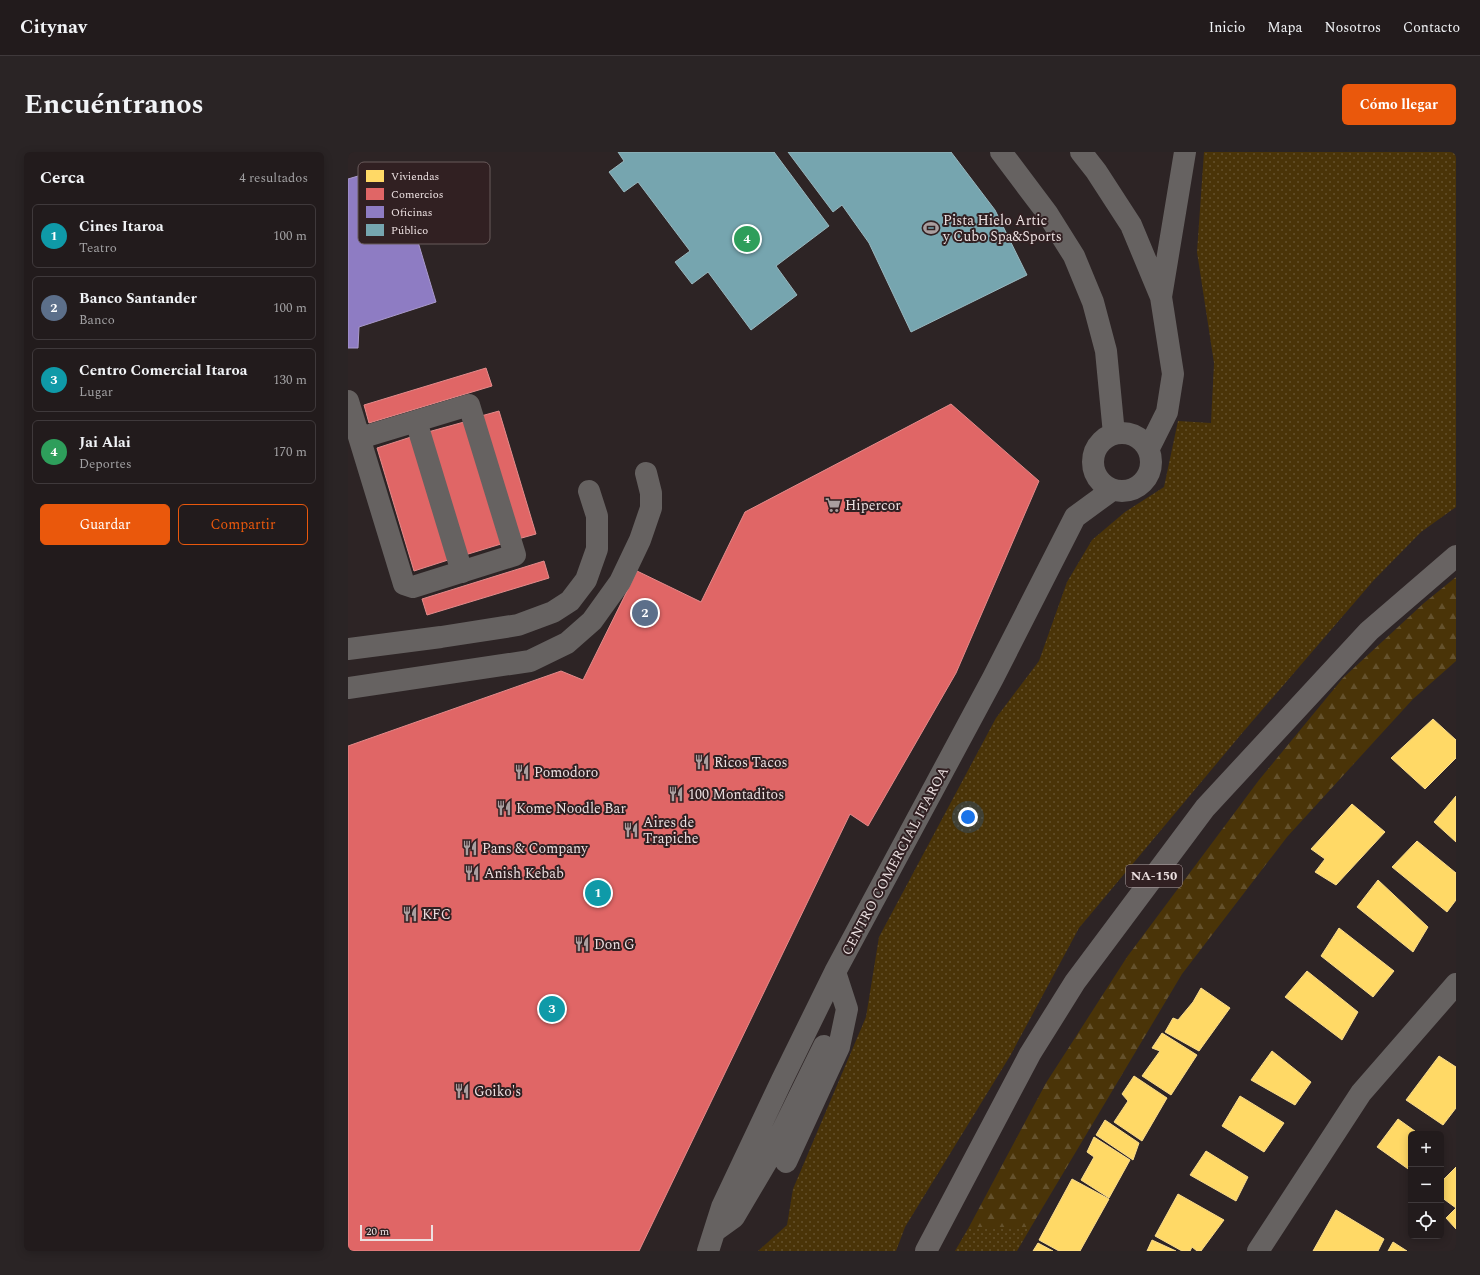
<!DOCTYPE html>
<html lang="es">
<head>
<meta charset="utf-8">
<style>
	body { margin:0; font-family:Spectral,serif; background:#2a2425; color:#f1f3f6 }
	.controls { position:absolute; right:12px; bottom:12px; display:grid; overflow:hidden; border-radius:6px; box-shadow:0 2px 10px #0003 }
	.controls button { width:36px; height:36px; display:grid; place-items:center; padding:0; border:0; border-bottom:1px solid #3f393b; background:#221b1c; color:#f1f3f6; font:20px sans-serif }
	.scale { position:absolute; left:12px; bottom:10px; width:73px; box-sizing:border-box; padding-left:4px; border:2px solid #ece0e1; border-top:0; font-size:11px; line-height:14px; white-space:nowrap; color:#ece0e1; -webkit-text-stroke:3px #312022; paint-order:stroke }
	.you { position:absolute; left:620px; top:665px; width:14px; height:14px; margin:-10px; border:3px solid #fff; border-radius:50%; background:#1a73e8; box-shadow:0 0 0 6px #1a73e833 }
	.badge { display:grid; place-items:center; width:26px; height:26px; border-radius:50%; background:#ea580c; color:#fff; font-size:13px; font-weight:700 }
	.pin { position:absolute; translate:-50% -50%; border:2px solid #fff; box-shadow:0 1px 4px #0006 }
	.list { margin:0; padding:0; list-style:none }
	h2 { display:flex; justify-content:space-between; align-items:center; height:52px; margin:0; padding:0 16px; font-size:17px }
	h2 small { font-size:13px; font-weight:400; color:#a2a1a3 }
	.list li { display:grid; grid-template-columns:26px 1fr auto; gap:12px; align-items:center; box-sizing:border-box; height:64px; margin:0 8px 8px; padding:0 8px; border:1px solid #3f393b; border-radius:6px }
	.list b { display:block; font-size:15px; white-space:nowrap }
	.list p { margin:0; font-size:13px; white-space:nowrap; color:#a2a1a3 }
	.list em { font-size:13px; font-style:normal; color:#a2a1a3 }
	.actions { display:flex; gap:8px; padding:12px 16px }
	.actions a { flex:1; padding:9px 0; border:1px solid #ea580c; border-radius:6px; text-align:center; font-size:14px; color:#ea580c }
	.actions .main { background:#ea580c; color:#fff }
	.icon { flex:none; width:22px; height:22px; fill:none; stroke:currentColor; stroke-width:2; stroke-linecap:round; stroke-linejoin:round }
	.map { position:relative; flex:none; width:1108px; height:1099px; overflow:hidden; border-radius:6px }
	header { display:flex; align-items:center; gap:24px; box-sizing:border-box; height:56px; padding:0 20px; background:#221b1c; border-bottom:1px solid #3f393b }
	header strong { font-size:19px }
	nav { display:flex; gap:22px; margin-inline-start:auto; font-size:14px }
	.intro { display:flex; align-items:center; justify-content:space-between; box-sizing:border-box; height:96px; padding:0 24px }
	h1 { margin:0; font-size:28px }
	.button { padding:10px 18px; border-radius:6px; background:#ea580c; color:#fff; font-size:14px; font-weight:700 }
	main { display:flex; gap:24px; padding:0 24px }
	aside { flex:1; background:#221b1c; border-radius:6px; box-shadow:0 2px 10px #0003 }
	.map>svg:first-child { display:block }
	.grass { fill:url(#grass-dots) }
	.forest { fill:url(#forest-firs) }
	.homes { fill:#ffd966; stroke:#f9db8b }
	.shops { fill:#e06666; stroke:#e48b8b }
	.offices { fill:#8e7cc3; stroke:#aa9acc }
	.public { fill:#76a5af; stroke:#99b7be }
	.lines { fill:none; stroke-linecap:round; stroke-linejoin:round }
	.minor { stroke:#666261; stroke-width:22 }
	.major { stroke:#686362; stroke-width:22 }
	.labels { text-anchor:middle; dominant-baseline:central; stroke-width:4; stroke-linejoin:round; paint-order:stroke }
	.shield { fill:#312022; stroke:#b4a6a8; stroke-width:1 }
	.shield-label { font-size:13px; font-weight:bold; fill:#ece0e1 }
	.poi-label { font-size:14px; fill:#ece0e1; stroke:#312022; text-anchor:start }
	.street-label { font-size:14px; fill:#ece0e1; stroke:#312022 }
	.key { fill:#312022; stroke:#695a5b; stroke-width:1 }
	.key-label { font-size:11px; fill:#ece0e1 }
</style>
</head>
<body>
<header>
<strong>Citynav</strong>
<nav><a>Inicio</a><a>Mapa</a><a>Nosotros</a><a>Contacto</a></nav>
</header>
<div class="intro"><h1>Encuéntranos</h1><a class="button">Cómo llegar</a></div>
<main>
<aside>
<h2>Cerca<small>4 resultados</small></h2>
<ul class="list">
<li><span class="badge" style="background:#0f9aa8">1</span><div><b>Cines Itaroa</b><p>Teatro</p></div><em>100 m</em></li>
<li><span class="badge" style="background:#5c6f8a">2</span><div><b>Banco Santander</b><p>Banco</p></div><em>100 m</em></li>
<li><span class="badge" style="background:#0f9aa8">3</span><div><b>Centro Comercial Itaroa</b><p>Lugar</p></div><em>130 m</em></li>
<li><span class="badge" style="background:#2e9e5b">4</span><div><b>Jai Alai</b><p>Deportes</p></div><em>170 m</em></li>
</ul>
<div class="actions"><a class="main">Guardar</a><a>Compartir</a></div>
</aside>
<div class="map">
<svg width="1108" height="1099" viewBox="0 0 1108 1099">
	<defs>
		<pattern id="grass-dots" width="8" height="8" patternUnits="userSpaceOnUse"><rect width="8" height="8" fill="#4a3408"/><path d="M2 2h.1M6 6h.1" fill="none" stroke="#64512c" stroke-width="1.8" stroke-linecap="round"/></pattern>
		<pattern id="forest-firs" width="22" height="20" patternUnits="userSpaceOnUse"><rect width="22" height="20" fill="#4a3408"/><path d="M5 1l3.5 6h-7zM16 11l3.5 6h-7z" fill="#64512c"/></pattern>
	</defs>
	<rect width="100%" height="100%" fill="#2d2425"/>
	<path class="grass" d="M856,0H1108V355L1073,380L1025,429L895,580L731,776L662,904L557,1075L548,1099H410L439,1073L445,1037L518,865L531,785L648,566L691,509L719,430L744,388L777,360L816,335L830,269L863,271L866,211L849,100Z
		M621,1075H683L669,1099H607Z"/>
	<path class="forest" d="M1108,425V509L1065,547L939,685L834,822L683,1075H621L698,931L779,805L911,628L995,526L1076,451Z"/>
	<path class="homes" d="M1085,567L1108,588V606L1077,637L1043,606Z
		M1108,644V690L1086,670Z
		M1004,652L1037,680L988,733L967,720L977,707L963,697Z
		M1069,689L1108,721V748L1099,760L1044,715Z
		M1030,728L1080,775L1065,800L1009,755Z
		M991,776L1046,819L1025,845L973,804Z
		M959,819L1010,860L994,888L937,845Z
		M853,836L882,856L851,899L817,880L825,866L830,868L845,850Z
		M814,881L849,903L823,943L794,924L812,899L804,896Z
		M924,899L963,930L947,953L903,928Z
		M1091,904L1108,915V956L1095,973L1058,948Z
		M786,924L819,946L794,989L766,970L780,949L774,942Z
		M892,944L936,971L916,1000L874,974Z
		M1050,967L1071,982H1063V1019L1029,995Z
		M757,968L791,991L785,1008L748,983Z
		M746,985L782,1008L761,1046L733,1028L746,1005L739,1000Z
		M858,999L900,1025L888,1049L842,1023Z
		M1108,1015V1077L1098,1066L1108,1056L1093,1045V1030Z
		M724,1027L761,1047L732,1099H711L691,1088Z
		M830,1042L876,1068L853,1099H849L844,1095L842,1099H834L807,1084Z
		M988,1058L1036,1087L1030,1099H965Z
		M804,1088L828,1099H799Z
		M1045,1090L1059,1099H1040Z
		M690,1091L705,1099H685Z"/>
	<path class="shops" d="M138,216L144,234L21,271L16,253Z
		M603,252L691,329L608,521L520,674L502,662L291,1099H0V594L213,519L235,528L289,419L353,450L397,360Z
		M151,259L188,382L170,387L133,264Z
		M116,270L153,392L117,403L80,280Z
		M63,285L100,408L66,419L29,296Z
		M196,409L201,426L79,463L74,447Z"/>
	<path class="offices" d="M47,13L88,150L11,175L10,196H0V27Z"/>
	<path class="public" d="M270,0H426L481,74L428,114L449,143L403,178L360,120L344,132L327,110L342,99L290,30L276,40L261,20L276,9Z
		M440,0H603L647,58L679,123L563,180L521,91L494,53L485,60Z"/>
	<g class="lines">
		<path class="minor" d="M653,0L699,61L726,104L745,150L758,199L766,282
			M733,0L748,19L783,73L813,145L825,222L819,260L801,296
			M813,145L837,0
			M0,249L56,432L65,435L167,403L121,253L12,286
			M68,269L114,420
			M745 310a29 29 0 1 1 58 0a29 29 0 1 1-58 0Z
			M0,497L93,485L170,473L205,460L222,449L238,428L249,397V364L241,339
			M0,536L182,509L219,491L244,469L272,430L292,388L303,356V341L298,321
			M438,1010L491,895L499,857L487,820
			M368,1078L386,1065L422,1004L476,894
			M360,1099L374,1055L434,928L487,820L645,526L727,365L764,338
			M910,1099L1013,941L1108,832"/>
		<path class="major" d="M578,1099L682,902L727,830L857,656L1021,479L1108,404"/>
	</g>
	<defs>
		<symbol id="stadium-bare" viewBox="-9 -9 18 18"><path d="M0-5a6.5 5 0 1 0 0 10a6.5 5 0 1 0 0-10ZM-3.5-1.8h7v3.6h-7Z" fill="#a99e9f" stroke="#312022" stroke-width="2.5" paint-order="stroke"/></symbol>
		<symbol id="supermarket-bare" viewBox="-9 -9 18 18"><path d="M-6-5.5h2.5l.6 2H6L4.5 2H-2.5L-4.4-4H-6ZM-1.5 3.2a1.3 1.3 0 1 0 .1 0ZM3 3.2a1.3 1.3 0 1 0 .1 0Z" fill="#a99e9f" stroke="#312022" stroke-width="2.5" paint-order="stroke"/></symbol>
		<symbol id="restaurant-bare" viewBox="-9 -9 18 18"><path d="M-5-6h1v4h1v-4h1v4h1v-4h1v5L-1.5 .5V6h-2V.5L-5-1ZM5-6V6H3V1.5H1.5Q1.5-4 5-6Z" fill="#a99e9f" stroke="#312022" stroke-width="2.5" paint-order="stroke"/></symbol>
	</defs>
	<g fill-rule="evenodd">
		<use href="#stadium-bare" x="572" y="65" width="22" height="22"/>
		<use href="#supermarket-bare" x="474" y="342" width="22" height="22"/>
		<use href="#restaurant-bare" x="343" y="599" width="22" height="22"/>
		<use href="#restaurant-bare" x="163" y="609" width="22" height="22"/>
		<use href="#restaurant-bare" x="317" y="631" width="22" height="22"/>
		<use href="#restaurant-bare" x="145" y="645" width="22" height="22"/>
		<use href="#restaurant-bare" x="272" y="667" width="22" height="22"/>
		<use href="#restaurant-bare" x="111" y="685" width="22" height="22"/>
		<use href="#restaurant-bare" x="113" y="710" width="22" height="22"/>
		<use href="#restaurant-bare" x="51" y="751" width="22" height="22"/>
		<use href="#restaurant-bare" x="223" y="781" width="22" height="22"/>
		<use href="#restaurant-bare" x="103" y="928" width="22" height="22"/>
	</g>
	<g class="labels">
		<rect class="shield" x="778" y="713" width="56" height="22" rx="3"/>
		<g class="shield-label">
			<text x="806" y="724">NA-150</text>
		</g>
		<g class="poi-label">
			<text x="595" y="68">Pista Hielo Artic<tspan x="595" dy="16">y Cubo Spa&amp;Sports</tspan></text>
			<text x="497" y="353">Hipercor</text>
			<text x="366" y="610">Ricos Tacos</text>
			<text x="186" y="620">Pomodoro</text>
			<text x="340" y="642">100 Montaditos</text>
			<text x="168" y="656">Kome Noodle Bar</text>
			<text x="295" y="670">Aires de<tspan x="295" dy="16">Trapiche</tspan></text>
			<text x="134" y="696">Pans &amp; Company</text>
			<text x="136" y="721">Anish Kebab</text>
			<text x="74" y="762">KFC</text>
			<text x="246" y="792">Don G</text>
			<text x="126" y="939">Goiko's</text>
		</g>
		<g class="street-label">
			<text transform="translate(547 709) rotate(-62)">CENTRO COMERCIAL ITAROA</text>
		</g>
	</g>
	<rect x="10" y="10" width="132" height="82" rx="6" class="key"/>
	<rect x="18" y="18" width="18" height="12" fill="#ffd966"/>
	<rect x="18" y="36" width="18" height="12" fill="#e06666"/>
	<rect x="18" y="54" width="18" height="12" fill="#8e7cc3"/>
	<rect x="18" y="72" width="18" height="12" fill="#76a5af"/>
	<g class="key-label">
		<text x="43" y="28">Viviendas</text>
		<text x="43" y="46">Comercios</text>
		<text x="43" y="64">Oficinas</text>
		<text x="43" y="82">Público</text>
	</g>
</svg>
<div class="controls">
<button>+</button>
<button>−</button>
<button><svg class="icon" aria-label="locate" viewBox="0 0 24 24"><circle cx="12" cy="12" r="6"/><path d="M12 2v4M12 18v4M2 12h4M18 12h4"/></svg></button>
</div>
<div class="scale">20 m</div>
<div class="you"></div>
<div class="pin badge" style="left:250px;top:741px;background:#0f9aa8">1</div>
<div class="pin badge" style="left:297px;top:461px;background:#5c6f8a">2</div>
<div class="pin badge" style="left:204px;top:857px;background:#0f9aa8">3</div>
<div class="pin badge" style="left:399px;top:87px;background:#2e9e5b">4</div>
</div>
</main>
</body>
</html>
